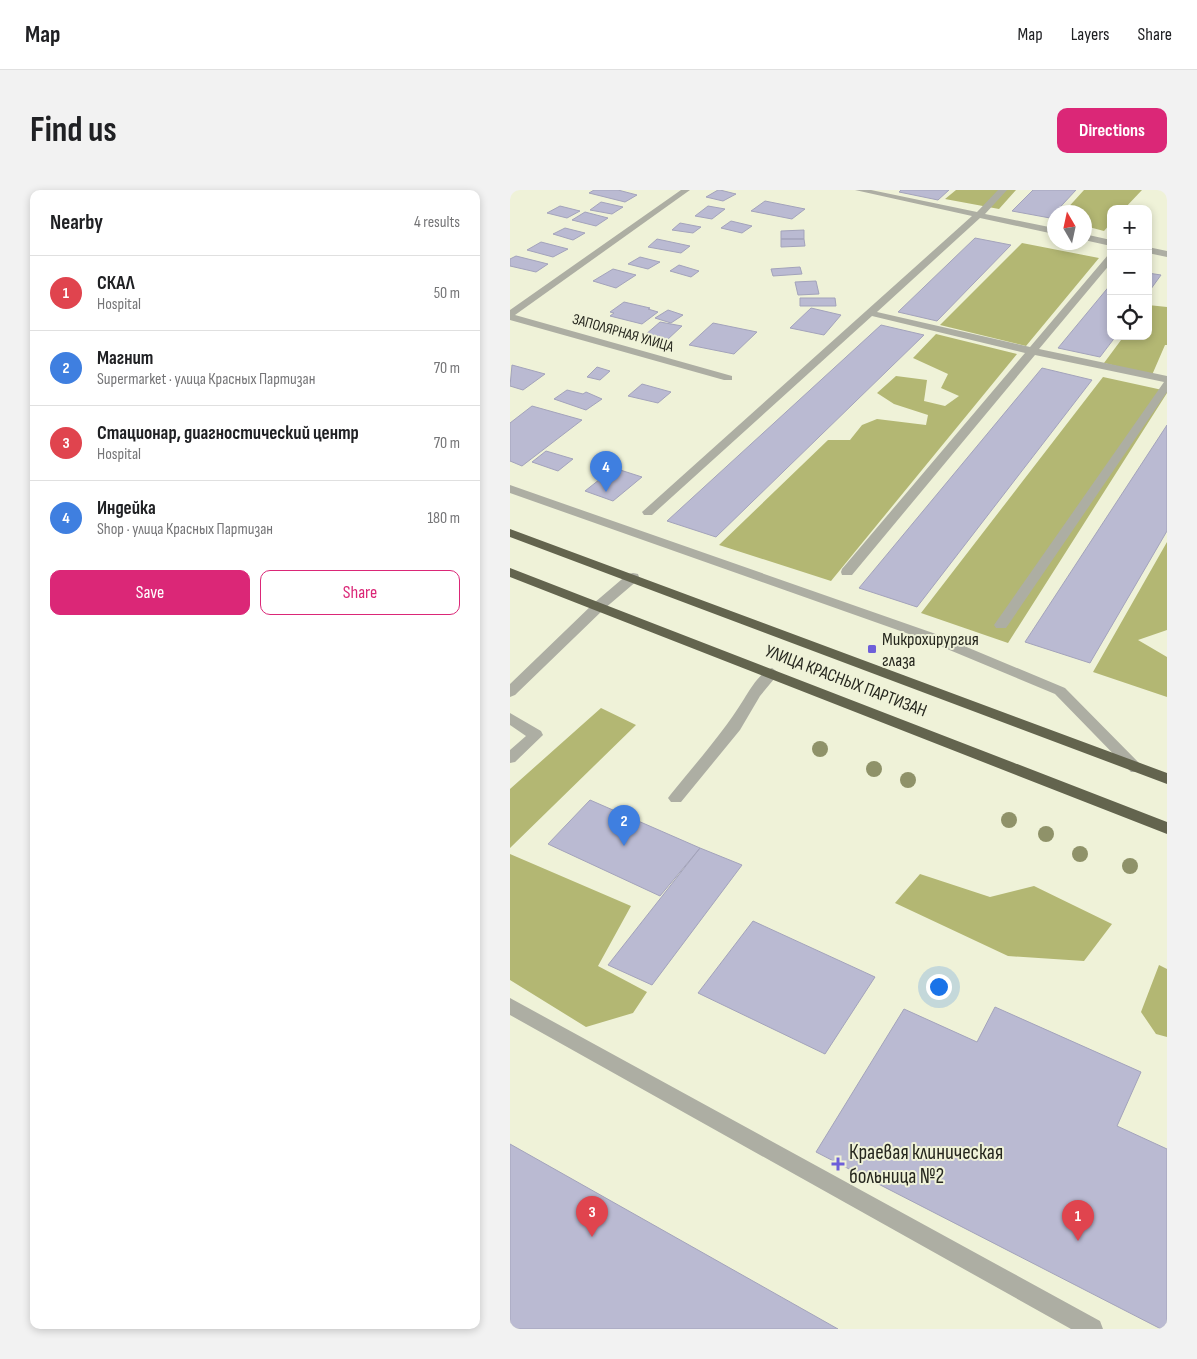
<!DOCTYPE html>
<html lang="en">
<head>
<meta charset="utf-8">
<style>
	body { margin:0; font-family:"Sofia Sans Condensed",sans-serif; background:#f2f2f2; color:#202124 }
	.controls { position:absolute; right:15px; top:15px; display:grid; overflow:hidden; border-radius:10px; box-shadow:0 2px 8px #0003 }
	.controls button { width:45px; height:45px; display:grid; place-items:center; padding:0; border:0; border-bottom:1px solid #e0e0e0; background:#fff; color:#202124; font:25px sans-serif }
	.compass { position:absolute; left:537px; top:15px; width:45px; height:45px; border-radius:50%; background:#fff; box-shadow:0 2px 8px #0003; rotate:351deg }
	.you { position:absolute; left:428px; top:796px; width:18px; height:18px; margin:-12px; border:4px solid #fff; border-radius:50%; background:#1a73e8; box-shadow:0 0 0 8px #1a73e833 }
	.badge { display:grid; place-items:center; width:32px; height:32px; border-radius:50%; background:#db2777; color:#fff; font-size:16px; font-weight:700 }
	.pin { position:absolute; translate:-50% -41px; filter:drop-shadow(0 1px 2px #0008) }
	.pin::after { content:''; position:absolute; top:26px; width:18px; height:15px; background:inherit; clip-path:polygon(0 0,100% 0,50% 100%) }
	.list { margin:0; padding:0; list-style:none }
	h2 { display:flex; justify-content:space-between; align-items:center; height:65px; margin:0; padding:0 20px; font-size:21px }
	h2 small { font-size:16px; font-weight:400; color:#757577 }
	.list li { display:grid; grid-template-columns:32px 1fr auto; gap:15px; align-items:center; box-sizing:border-box; height:75px; padding:0 20px; border-top:1px solid #e0e0e0 }
	.list b { display:block; font-size:19px; white-space:nowrap }
	.list p { margin:0; font-size:16px; white-space:nowrap; color:#757577 }
	.list em { font-size:16px; font-style:normal; color:#757577 }
	.actions { display:flex; gap:10px; padding:15px 20px }
	.actions a { flex:1; padding:11px 0; border:1px solid #db2777; border-radius:10px; text-align:center; font-size:18px; color:#db2777 }
	.actions .main { background:#db2777; color:#fff }
	.icon { flex:none; width:28px; height:28px; fill:none; stroke:currentColor; stroke-width:2; stroke-linecap:round; stroke-linejoin:round }
	.map { position:relative; flex:none; width:657px; height:1139px; overflow:hidden; border-radius:10px }
	header { display:flex; align-items:center; gap:30px; box-sizing:border-box; height:70px; padding:0 25px; background:#fff; border-bottom:1px solid #e0e0e0 }
	header strong { font-size:24px }
	nav { display:flex; gap:28px; margin-inline-start:auto; font-size:18px }
	.intro { display:flex; align-items:center; justify-content:space-between; box-sizing:border-box; height:120px; padding:0 30px }
	h1 { margin:0; font-size:35px }
	.button { padding:12px 22px; border-radius:10px; background:#db2777; color:#fff; font-size:18px; font-weight:700 }
	main { display:flex; gap:30px; padding:0 30px }
	aside { flex:1; background:#fff; border-radius:10px; box-shadow:0 2px 8px #0003 }
	.map>svg:first-child { display:block }
	.forest { fill:#b3b773 }
	.building { fill:#babad2; stroke:#a3a3bb }
	.lines { fill:none; stroke-linecap:round; stroke-linejoin:round }
	.minor { fill:#adaea3; fill-rule:evenodd }
	.highway { fill:#63644e; fill-rule:evenodd }
	.tree { fill:#8f9269 }
	.poi-dot { fill:#6e5fd9; stroke:#eff2d8; stroke-width:2 }
	.labels { text-anchor:middle; dominant-baseline:central; stroke-width:4; stroke-linejoin:round; paint-order:stroke }
	.far-street-label { font-size:15px; fill:#26271e; stroke:#eff2d8 }
	.poi-label { font-size:18px; fill:#26271e; stroke:#eff2d8; text-anchor:start }
	.street-label { font-size:18px; fill:#26271e; stroke:#eff2d8 }
	.near-poi-label { font-size:21px; fill:#26271e; stroke:#eff2d8; text-anchor:start }
</style>
</head>
<body>
<header>
<strong>Map</strong>
<nav><a>Map</a><a>Layers</a><a>Share</a></nav>
</header>
<div class="intro"><h1>Find us</h1><a class="button">Directions</a></div>
<main>
<aside>
<h2>Nearby<small>4 results</small></h2>
<ul class="list">
<li><span class="badge" style="background:#e0444e">1</span><div><b>СКАЛ</b><p>Hospital</p></div><em>50 m</em></li>
<li><span class="badge" style="background:#3f7fe0">2</span><div><b>Магнит</b><p>Supermarket · улица Красных Партизан</p></div><em>70 m</em></li>
<li><span class="badge" style="background:#e0444e">3</span><div><b>Стационар, диагностический центр</b><p>Hospital</p></div><em>70 m</em></li>
<li><span class="badge" style="background:#3f7fe0">4</span><div><b>Индейка</b><p>Shop · улица Красных Партизан</p></div><em>180 m</em></li>
</ul>
<div class="actions"><a class="main">Save</a><a>Share</a></div>
</aside>
<div class="map">
<svg width="657" height="1139" viewBox="0 0 657 1139">
	<rect width="100%" height="100%" fill="#eff2d8"/>
	<path class="forest" d="M446,0H506L489,19L435,9Z
		M574,0H632L614,19H601V33L594,41L575,36L574,22H554Z
		M512,53L589,68L516,156L430,135Z
		M638,115L657,117V155H655L642,185L594,173L614,146H638Z
		M426,144L507,164L321,391L209,355L318,250H340L352,235L367,229L416,235L418,225L384,214L367,203L386,186L417,190L414,211L435,216L449,206L431,198L438,184L403,168Z
		M593,187L657,201V203L498,453L411,423Z
		M657,352V440L628,450L657,467V507L583,482Z
		M91,518L126,535L0,658V599Z
		M0,664L121,716L88,776L137,802L123,823L76,837L0,790Z
		M410,684L480,707L524,696L602,734L574,771L498,766L385,713Z
		M649,775L657,779V847L646,844L631,822Z"/>
	<path class="building" d="M84,0H108L127,5L115,12L79,3Z
		M208,0H210L226,4L213,11L196,7Z
		M391,0H439L428,10L389,2Z
		M523,0H566L540,28L502,21Z
		M255,11L295,19L282,29L241,21Z
		M91,12L113,17L102,24L80,20Z
		M50,16L70,21L57,28L37,23Z
		M198,16L215,19L202,29L185,26Z
		M75,22L98,28L86,36L62,30Z
		M221,31L242,36L232,43L211,38Z
		M170,33L191,37L183,43L162,40Z
		M55,38L75,43L63,50L43,44Z
		M294,40V49H271V41Z
		M465,48L501,55L427,131L388,122Z
		M147,49L180,56L171,63L138,57Z
		M271,49H294L295,56L271,57Z
		M31,52L58,59L43,67L17,60Z
		M6,66L38,74L26,82L0,76V69Z
		M130,67L150,72L138,79L118,74Z
		M169,75L189,81L181,87L160,81Z
		M290,77L292,84L263,86L261,79Z
		M103,79L126,85L106,98L83,91Z
		M638,83L651,85L638,103Z
		M306,91L309,104L288,105L285,92Z
		M601,94V146H606L590,167L548,158Z
		M290,108H325L326,116H290Z
		M114,112L140,118L138,119L148,122L132,134L100,126L104,123L100,122Z
		M301,118L331,125L314,145L280,138Z
		M158,120L173,125L161,133L145,128Z
		M150,132L172,136L157,150L135,145Z
		M203,133L247,142L224,164L179,155Z
		M371,135L414,145L206,347L157,331Z
		M2,175L35,184L13,200L0,196Z
		M87,177L100,181L90,190L77,187Z
		M532,178L582,190L407,417L349,398Z
		M132,194L161,202L148,213L118,206Z
		M57,200L73,204L76,202L92,209L76,220L44,209Z
		M22,216L72,230L12,276L0,271V233Z
		M657,235V341L580,473L515,452Z
		M36,261L63,269L48,281L22,272Z
		M104,278L132,287L103,311L75,301Z
		M80,610L190,658L150,706L38,654Z
		M190,658L232,675L142,795L98,775Z
		M243,731L365,787L315,864L188,803Z
		M485,817L631,882L607,936L657,959V1139H651L306,962L394,819L467,852Z
		M0,954L328,1139H0Z"/>
	<g class="lines">
		<path class="minor" d="M171,0H180L5,125L222,186V190H214L0,130V120Z
			M345,0H361L467,22L488,0H497L475,24L544,38V44L470,28L367,122L520,157L598,65L601,64V73L529,159L657,186V202L496,438H486L484,435L654,192L525,165L342,385H332L331,382L332,379L515,163L362,126L142,325H134L132,322L462,26Z
			M574,44L601,50V56L574,50Z
			M638,57L657,61V67L638,63Z
			M0,295L423,443L555,498L634,578L631,582H621L545,504L413,449L0,303Z
			M123,383L128,384L129,387L128,390L94,419L5,505L0,507V494L84,413L118,384Z
			M262,478L269,483L250,506L230,540L171,612H161L158,608L161,604C186,573 213,543 234,509C240,499 250,482 262,478Z
			M0,523L31,541L33,545L5,572L0,573V560L16,546L0,535Z
			M0,808L590,1131L593,1139H561L0,825Z"/>
		<path class="highway" d="M0,339L657,583V594L0,347Z
			M0,378L657,632V644L0,387Z"/>
	</g>
	<g class="tree">
		<circle cx="310" cy="559" r="8"/>
		<circle cx="364" cy="579" r="8"/>
		<circle cx="398" cy="590" r="8"/>
		<circle cx="499" cy="630" r="8"/>
		<circle cx="536" cy="644" r="8"/>
		<circle cx="570" cy="664" r="8"/>
		<circle cx="620" cy="676" r="8"/>
	</g>
	<g class="poi-dot">
		<rect x="357" y="454" width="10" height="10" rx="2.5"/>
		<path d="M325.5 966.5h5v5h5v5h-5v5h-5v-5h-5v-5h5z"/>
	</g>
	<g class="labels">
		<g class="far-street-label">
			<text transform="translate(113 143) rotate(16)">ЗАПОЛЯРНАЯ УЛИЦА</text>
		</g>
		<g class="poi-label">
			<text x="372" y="449">Микрохирургия<tspan x="372" dy="21">глаза</tspan></text>
		</g>
		<g class="street-label">
			<text transform="translate(336 491) rotate(21)">УЛИЦА КРАСНЫХ ПАРТИЗАН</text>
		</g>
		<g class="near-poi-label">
			<text x="339" y="962">Краевая клиническая<tspan x="339" dy="24">больница №2</tspan></text>
		</g>
	</g>
</svg>
<div class="controls">
<button>+</button>
<button>−</button>
<button><svg class="icon" aria-label="locate" viewBox="0 0 24 24"><circle cx="12" cy="12" r="6"/><path d="M12 2v4M12 18v4M2 12h4M18 12h4"/></svg></button>
</div>
<svg class="compass" viewBox="-18 -18 36 36"><path d="M0-13l5 13h-10z" fill="#e53935"/><path d="M0 13l5-13h-10z" fill="#757577"/></svg>
<div class="you"></div>
<div class="pin badge" style="left:568px;top:1051px;background:#e0444e">1</div>
<div class="pin badge" style="left:114px;top:656px;background:#3f7fe0">2</div>
<div class="pin badge" style="left:82px;top:1047px;background:#e0444e">3</div>
<div class="pin badge" style="left:96px;top:302px;background:#3f7fe0">4</div>
</div>
</main>
</body>
</html>
